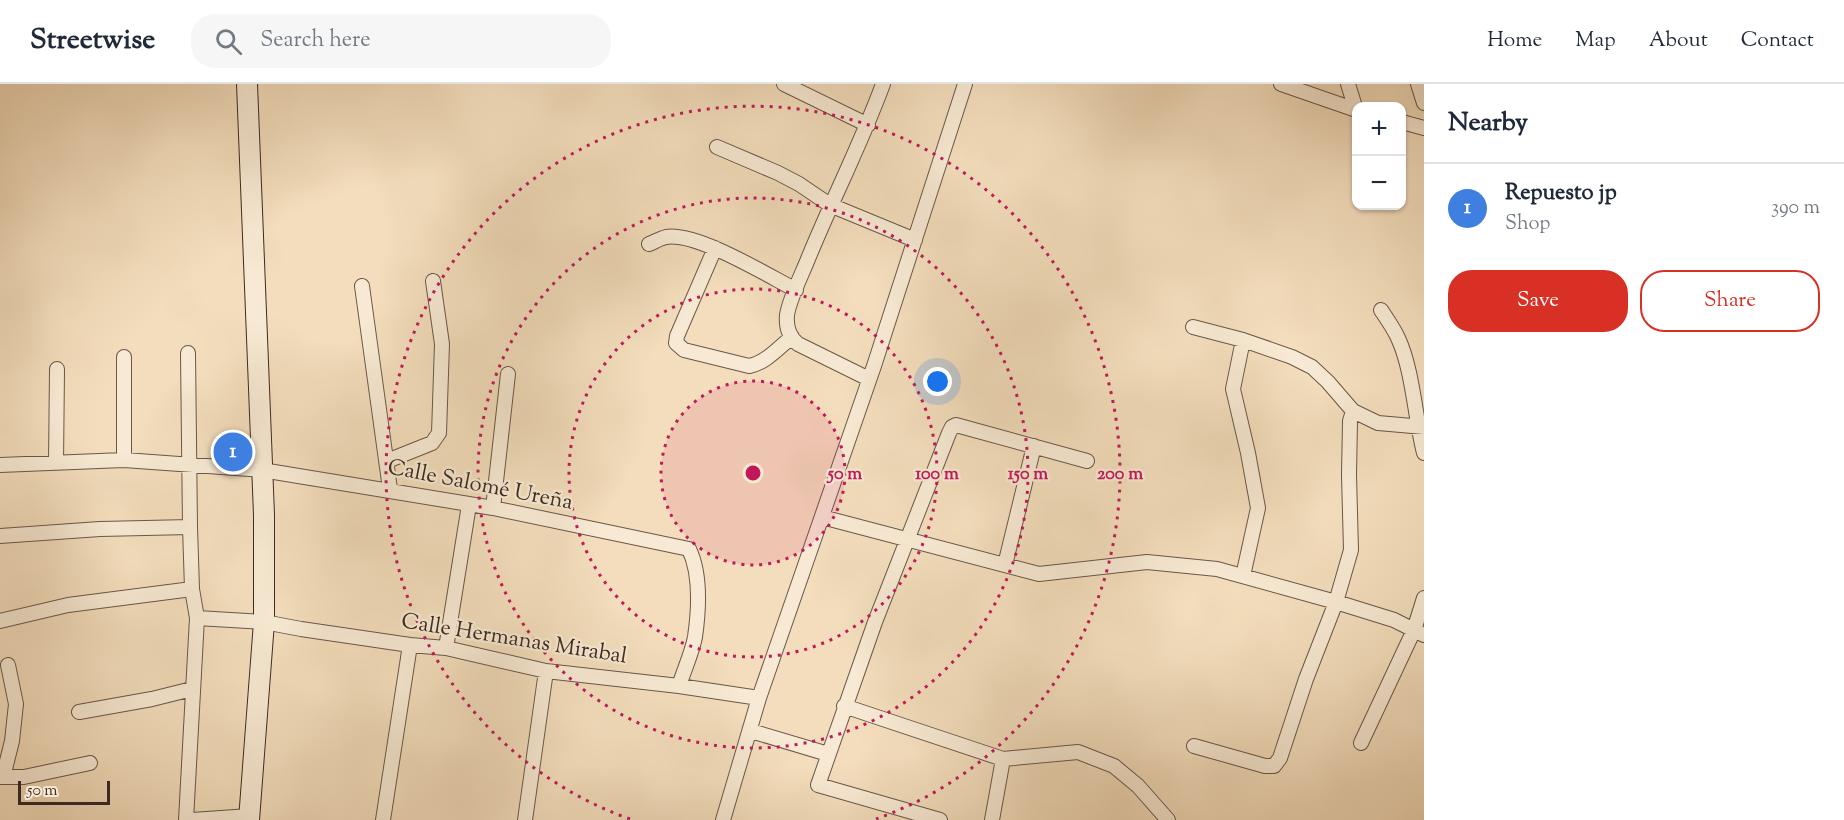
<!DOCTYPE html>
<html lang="en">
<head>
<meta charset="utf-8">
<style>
	body { margin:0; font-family:"Sorts Mill Goudy",serif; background:#f6f6f7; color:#1f2937 }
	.controls { position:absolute; right:18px; top:18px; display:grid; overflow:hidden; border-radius:12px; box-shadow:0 2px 4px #0004 }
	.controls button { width:54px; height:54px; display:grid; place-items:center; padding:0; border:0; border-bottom:2px solid #e0e1e3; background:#fff; color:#1f2937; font:30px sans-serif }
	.scale { position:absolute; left:18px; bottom:15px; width:92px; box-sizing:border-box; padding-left:6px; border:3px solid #3d2a21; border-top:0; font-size:16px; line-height:21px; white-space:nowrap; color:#3d2a21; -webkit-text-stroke:4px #f7e9d3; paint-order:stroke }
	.you { position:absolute; left:938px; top:298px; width:21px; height:21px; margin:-15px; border:4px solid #fff; border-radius:50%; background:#1a73e8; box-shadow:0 0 0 9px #1a73e833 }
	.badge { display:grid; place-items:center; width:39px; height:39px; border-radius:50%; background:#d93025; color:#fff; font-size:20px; font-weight:700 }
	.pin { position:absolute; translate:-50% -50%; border:3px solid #fff; box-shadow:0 2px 6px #0006 }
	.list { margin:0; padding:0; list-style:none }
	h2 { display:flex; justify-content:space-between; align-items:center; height:78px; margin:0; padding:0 24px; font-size:26px }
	h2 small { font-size:20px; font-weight:400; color:#747a83 }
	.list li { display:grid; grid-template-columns:39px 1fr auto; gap:18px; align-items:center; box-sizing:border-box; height:90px; padding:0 24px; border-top:2px solid #e0e1e3 }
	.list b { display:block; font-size:22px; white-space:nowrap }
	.list p { margin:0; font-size:20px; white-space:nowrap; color:#747a83 }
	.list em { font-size:20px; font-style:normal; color:#747a83 }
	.actions { display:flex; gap:12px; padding:18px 24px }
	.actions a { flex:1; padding:14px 0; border:2px solid #d93025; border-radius:24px; text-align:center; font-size:21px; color:#d93025 }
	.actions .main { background:#d93025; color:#fff }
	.icon { flex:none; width:33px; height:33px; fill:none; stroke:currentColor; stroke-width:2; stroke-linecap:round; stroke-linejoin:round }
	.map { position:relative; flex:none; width:1424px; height:736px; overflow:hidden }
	header { display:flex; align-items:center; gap:36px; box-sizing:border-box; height:84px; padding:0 30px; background:#fff; border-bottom:2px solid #e0e1e3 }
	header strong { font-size:28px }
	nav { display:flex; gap:33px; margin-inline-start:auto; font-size:21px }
	.search { width:420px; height:54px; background:#f6f6f7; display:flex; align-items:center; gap:15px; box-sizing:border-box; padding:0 21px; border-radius:24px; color:#747a83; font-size:22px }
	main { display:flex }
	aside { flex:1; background:#fff }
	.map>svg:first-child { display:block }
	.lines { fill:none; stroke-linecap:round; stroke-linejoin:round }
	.street-casing { stroke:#6a5748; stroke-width:16 }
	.secondary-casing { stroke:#3d2a21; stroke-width:22 }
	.street { stroke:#f7e9d3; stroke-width:14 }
	.secondary { stroke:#f7e9d3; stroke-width:20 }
	.ring { fill:none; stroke:#c2185b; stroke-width:3; stroke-dasharray:3 6 }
	.labels { text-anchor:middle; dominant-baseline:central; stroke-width:4.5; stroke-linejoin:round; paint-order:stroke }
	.street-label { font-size:22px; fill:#3d2a21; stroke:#f7e9d3 }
	.centre { fill:#c2185b; stroke:#f7e9d3; stroke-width:3 }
	.ring-label { font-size:18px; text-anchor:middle; font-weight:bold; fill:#c2185b; stroke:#f7e9d3; stroke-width:4.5; stroke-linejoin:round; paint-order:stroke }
</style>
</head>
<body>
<header>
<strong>Streetwise</strong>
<div class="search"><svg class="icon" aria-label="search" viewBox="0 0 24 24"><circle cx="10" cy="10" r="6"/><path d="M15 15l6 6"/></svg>Search here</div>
<nav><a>Home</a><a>Map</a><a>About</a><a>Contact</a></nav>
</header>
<main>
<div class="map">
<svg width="1424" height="736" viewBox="0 0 1424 736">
	<rect width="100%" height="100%" fill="#f3ddbc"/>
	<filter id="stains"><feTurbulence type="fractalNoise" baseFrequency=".00333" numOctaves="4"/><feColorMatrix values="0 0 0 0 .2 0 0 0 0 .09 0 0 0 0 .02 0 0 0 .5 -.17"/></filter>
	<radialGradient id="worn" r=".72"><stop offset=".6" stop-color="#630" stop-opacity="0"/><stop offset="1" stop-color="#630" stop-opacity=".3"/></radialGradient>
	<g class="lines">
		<defs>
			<path id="street" d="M784,0L868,41
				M1281,0L1356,26
				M1348,0L1356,26
				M1418,0L1424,19
				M1402,38L1424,44
				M717,63L778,89L799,100L830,121L915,156
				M649,160C654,158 661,154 666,153C697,148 767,191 796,206
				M715,164L677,252L676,259L684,266L749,282C766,279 779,263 792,253
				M362,202L390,405
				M1381,226C1387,235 1394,245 1398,254C1413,286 1415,334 1424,369
				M1193,243L1243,256L1292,273L1312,283L1328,298L1353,327L1378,339L1424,343
				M124,273V376
				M869,295L798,260C789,253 786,242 787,231C789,216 802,190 808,175C832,116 861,60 883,0
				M387,377L432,359L439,349L442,260L433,197
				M56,379L57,285
				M0,381L124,376L262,386L493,424L689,465C701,490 699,525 695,553C692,569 684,586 679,602
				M493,424L508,290
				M822,433L1039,490L1147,478L1217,485L1336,518L1394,536L1424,551
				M0,452L100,445L190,443
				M1005,481L1034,362
				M1243,492L1258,424L1248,369L1233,305L1243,256
				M197,534L264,538L301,545L410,561L446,564L546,587L679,602L759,614
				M0,537L68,521L192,505
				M446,564L469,421
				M844,622L1003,675L1078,668L1114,682L1138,702L1168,736
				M79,628L152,615L192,605
				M751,647L828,670
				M1361,659L1414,546L1424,514
				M1194,662L1265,682H1274L1280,674L1306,595L1336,518L1351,466L1349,391L1350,337L1353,327
				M0,693H24L90,679
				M3,693L12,657L16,620L8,581
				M186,736L197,534L192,505L190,443L188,269
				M192,736L250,732
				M383,736L410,561
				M525,736L546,587
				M723,736L759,614L874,282L965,0
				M940,736L818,701L875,538L949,349L952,343L956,341L1087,377
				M992,736L1003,675"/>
			<path id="secondary" d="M247,0L264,431V538L249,736"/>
		</defs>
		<use href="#street" class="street-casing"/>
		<use href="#secondary" class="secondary-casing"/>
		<use href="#street" class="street"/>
		<use href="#secondary" class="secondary"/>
	</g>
	<circle cx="753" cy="389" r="92" fill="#c2185b" fill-opacity=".12"/>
	<g class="ring">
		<circle cx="753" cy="389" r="92"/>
		<circle cx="753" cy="389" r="184"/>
		<circle cx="753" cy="389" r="275"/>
		<path d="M630 735A367 367 0 1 1 876 735"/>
	</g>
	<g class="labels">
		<g class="street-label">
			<text transform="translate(480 402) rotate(11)">Calle Salomé Ureña</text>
			<text transform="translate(514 556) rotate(9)">Calle Hermanas Mirabal</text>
		</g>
	</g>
	<circle cx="753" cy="389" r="9" class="centre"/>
	<g class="ring-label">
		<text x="845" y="395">50 m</text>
		<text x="937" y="395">100 m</text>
		<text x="1028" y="395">150 m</text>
		<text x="1120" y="395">200 m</text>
	</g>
	<rect width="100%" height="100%" filter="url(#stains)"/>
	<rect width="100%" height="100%" fill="url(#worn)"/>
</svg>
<div class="controls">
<button>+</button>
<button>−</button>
</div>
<div class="scale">50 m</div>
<div class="you"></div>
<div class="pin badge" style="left:233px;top:368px;background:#3f7fe0">1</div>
</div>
<aside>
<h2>Nearby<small></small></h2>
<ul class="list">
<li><span class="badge" style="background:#3f7fe0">1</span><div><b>Repuesto jp</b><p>Shop</p></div><em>390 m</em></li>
</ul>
<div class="actions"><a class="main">Save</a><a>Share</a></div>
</aside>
</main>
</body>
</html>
